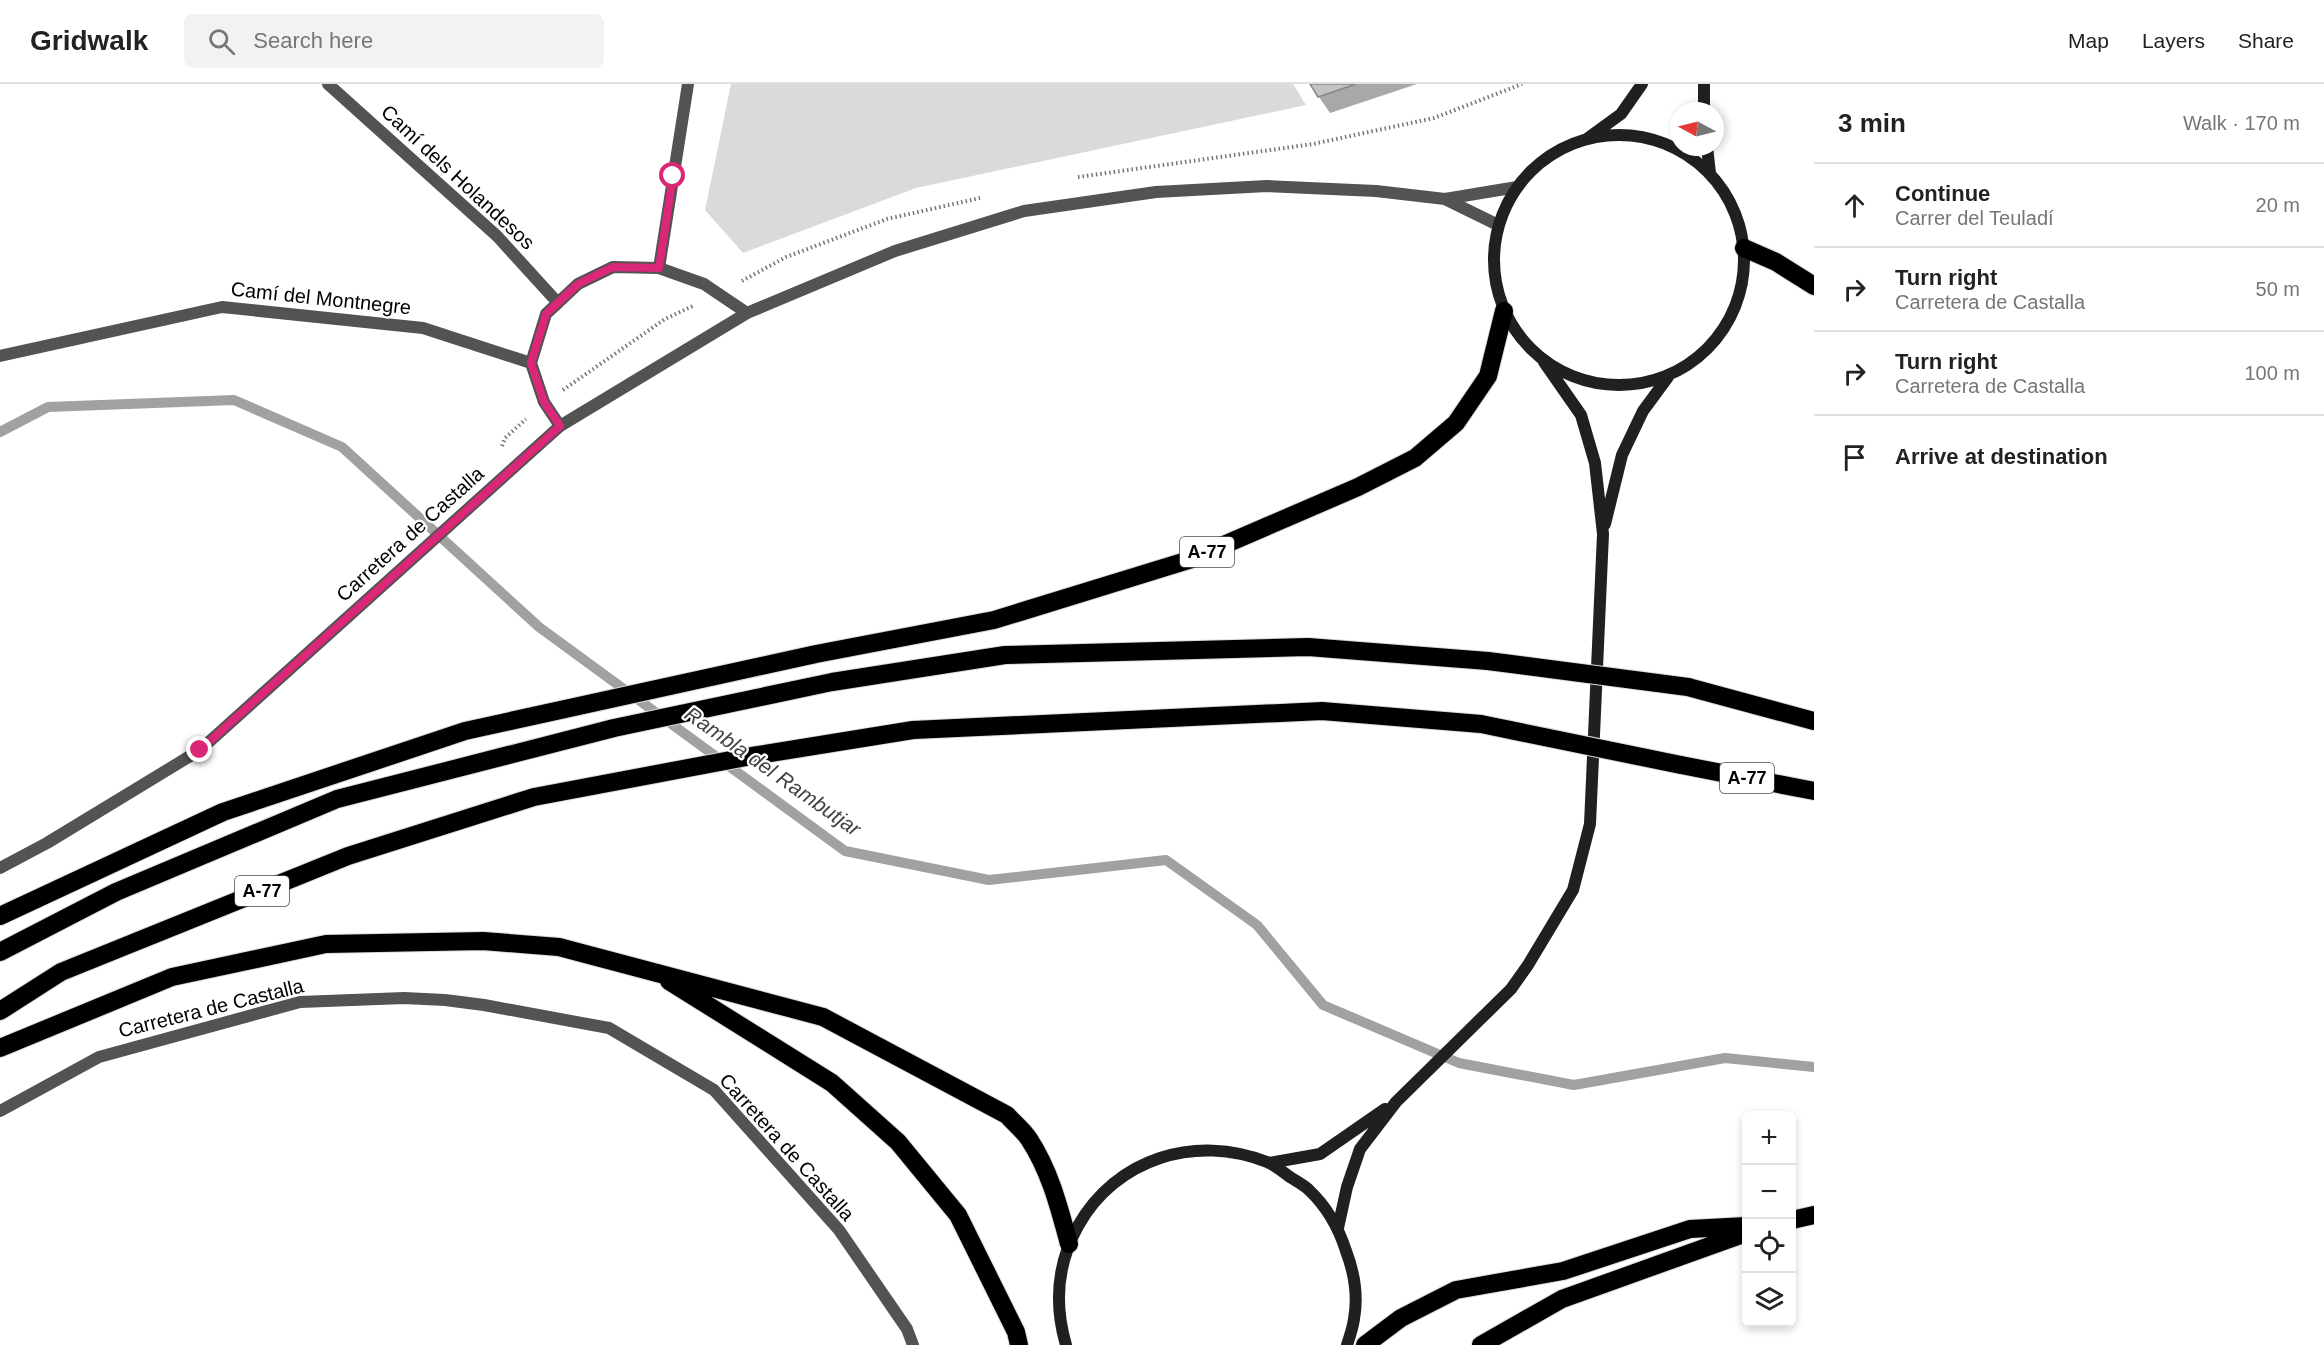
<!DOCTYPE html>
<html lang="en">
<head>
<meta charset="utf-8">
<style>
	body { margin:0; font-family:Helvetica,sans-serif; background:#f2f2f2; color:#222 }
	.controls { position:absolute; right:18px; bottom:18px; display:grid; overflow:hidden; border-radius:9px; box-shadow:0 3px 9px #0003 }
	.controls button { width:54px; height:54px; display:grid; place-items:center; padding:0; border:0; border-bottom:2px solid #e0e0e0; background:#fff; color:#222; font:30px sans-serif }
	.compass { position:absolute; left:1670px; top:18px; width:54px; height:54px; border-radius:50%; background:#fff; box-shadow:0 3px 9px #0003; rotate:277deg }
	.stop { position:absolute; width:18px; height:18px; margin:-14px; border:4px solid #db2777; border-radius:50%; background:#fff }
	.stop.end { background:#db2777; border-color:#fff; box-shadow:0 2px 6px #0008 }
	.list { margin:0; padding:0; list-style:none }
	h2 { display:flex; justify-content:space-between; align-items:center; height:78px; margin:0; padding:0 24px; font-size:26px }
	h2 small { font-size:20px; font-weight:400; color:#767676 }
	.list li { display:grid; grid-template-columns:39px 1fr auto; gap:18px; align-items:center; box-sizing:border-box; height:84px; padding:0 24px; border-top:2px solid #e0e0e0 }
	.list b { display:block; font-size:22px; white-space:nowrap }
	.list p { margin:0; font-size:20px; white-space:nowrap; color:#767676 }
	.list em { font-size:20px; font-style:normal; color:#767676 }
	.icon { flex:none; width:33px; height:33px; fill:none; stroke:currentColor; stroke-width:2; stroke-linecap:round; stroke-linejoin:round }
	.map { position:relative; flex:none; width:1814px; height:1261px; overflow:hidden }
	header { display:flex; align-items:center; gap:36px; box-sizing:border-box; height:84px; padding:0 30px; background:#fff; border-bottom:2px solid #e0e0e0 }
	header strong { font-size:28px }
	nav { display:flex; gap:33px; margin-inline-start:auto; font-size:21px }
	.search { width:420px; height:54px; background:#f2f2f2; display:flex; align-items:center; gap:15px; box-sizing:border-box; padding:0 21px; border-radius:9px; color:#767676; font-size:22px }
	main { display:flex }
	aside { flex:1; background:#fff }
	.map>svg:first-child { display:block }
	.green { fill:#dadada }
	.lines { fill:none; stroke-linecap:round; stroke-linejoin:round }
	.stream { stroke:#a1a1a1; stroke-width:10 }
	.motorway-casing { stroke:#dbdbdb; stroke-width:20 }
	.path { stroke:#757575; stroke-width:4; stroke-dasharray:1.5 3; stroke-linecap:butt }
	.minor { stroke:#535353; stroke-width:12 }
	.tertiary { stroke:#535353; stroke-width:12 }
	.secondary { stroke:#202020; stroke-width:12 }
	.motorway { stroke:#000; stroke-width:18 }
	.motorway-bridge-casing { stroke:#dbdbdb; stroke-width:20; stroke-linecap:butt }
	.motorway-bridge { stroke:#000; stroke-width:18 }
	.wall { fill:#a8a8a8 }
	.building { fill:#c3c3c3; stroke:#888; stroke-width:1.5 }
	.route { stroke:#db2777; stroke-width:8 }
	.labels { text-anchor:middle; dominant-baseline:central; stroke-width:4.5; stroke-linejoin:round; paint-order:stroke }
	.shield { fill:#fff; stroke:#4c4c4c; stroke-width:1.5 }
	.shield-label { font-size:18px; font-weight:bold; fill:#000 }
	.street-label { font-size:20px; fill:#000; stroke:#fff }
	.water-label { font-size:21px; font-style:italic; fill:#424242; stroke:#fff }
</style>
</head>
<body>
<header>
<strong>Gridwalk</strong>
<div class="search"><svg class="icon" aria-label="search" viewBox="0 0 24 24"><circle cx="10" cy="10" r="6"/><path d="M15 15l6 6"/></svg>Search here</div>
<nav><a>Map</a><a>Layers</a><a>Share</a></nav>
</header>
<main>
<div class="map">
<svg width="1814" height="1261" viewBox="0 0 1814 1261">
	<rect width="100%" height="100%" fill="#fff"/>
	<path class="green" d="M731,0H1293L1306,21L916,104L743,169L705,126Z"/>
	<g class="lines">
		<path class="stream" d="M0,348L48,323L234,316L342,363L539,543L845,767L989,796L1166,776L1257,841L1323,921L1459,979L1574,1001L1725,974L1814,983"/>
		<defs>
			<path id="motorway" d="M1744,164L1776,178L1814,202
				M1688,603L1814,637
				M1681,681L1814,707
				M0,832L223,728L465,647L816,570L994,536L1189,476L1358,403L1415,374L1456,339L1488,292L1504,227
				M0,868L116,808L337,715L614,644L832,598L1005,571L1308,563L1488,577
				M669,897L832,999L898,1058L958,1131L1016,1248L1019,1261
				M0,927L61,888L348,772L534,713L752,672L913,646L1322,627L1481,640
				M0,964L172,893L326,860L483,857L559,863L823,933L1007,1031C1014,1039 1023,1046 1029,1055C1050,1087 1059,1123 1069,1160
				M1792,1136L1814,1131
				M1365,1261L1401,1234L1456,1206L1563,1187L1690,1145L1746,1142
				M1481,1261L1562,1215L1746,1149"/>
		</defs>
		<use href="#motorway" class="motorway-casing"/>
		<path class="path" d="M1078,93L1313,60L1434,34L1522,0
			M742,197L786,173L887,135L980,114
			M563,306L665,235L695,221
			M502,362L505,354L526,335"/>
		<path class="minor" d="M328,0L497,152L558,219
			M659,184L688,0
			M0,272L222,223L423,244L531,279
			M560,342L544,318L531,279L546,230L578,200L613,183L659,184L704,200L747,229
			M0,1027L99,973L300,918L404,914L445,916L484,921L609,944L714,1006L839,1146L907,1245L913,1261"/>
		<path class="tertiary" d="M1445,115L1498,141
			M0,784L47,759L200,666L560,342L747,229L895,167L1024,127L1156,108L1267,102L1376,107L1445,115L1517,103"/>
		<path class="secondary" d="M1704,0V27
			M1494 176a125 125 0 1 1 250 0a125 125 0 1 1-250 0Z
			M1588,54L1621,30L1642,0
			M1707,63L1710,89
			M1605,440L1622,371L1643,327L1668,293
			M1269,1079L1320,1070L1385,1025
			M1338,1144L1347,1103L1360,1065L1396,1018L1511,905L1528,881L1573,806L1590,740L1603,450L1595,379L1581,331L1544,278
			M1066,1261C1054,1220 1057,1180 1078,1142C1116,1074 1196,1050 1267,1078C1275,1081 1283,1088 1290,1093C1296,1097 1304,1101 1309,1106C1326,1122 1339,1145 1346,1167C1354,1188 1358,1213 1354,1235C1353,1243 1350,1252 1347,1261"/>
		<use href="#motorway" class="motorway"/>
		<defs>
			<path id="motorway-bridge" d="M1488,577L1688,603
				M1481,640L1681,681"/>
		</defs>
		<use href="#motorway-bridge" class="motorway-bridge-casing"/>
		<use href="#motorway-bridge" class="motorway-bridge"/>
	</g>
	<path class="wall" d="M1310,0H1417L1330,29Z"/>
	<path class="building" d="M1310,0H1356L1318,13Z"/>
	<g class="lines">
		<path class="route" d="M200,666L560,342L544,318L531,279L546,230L578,200L613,183L659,184L673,92"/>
	</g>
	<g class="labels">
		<g class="shield">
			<rect x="1180" y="453" width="54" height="30" rx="4.5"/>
			<rect x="1720" y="679" width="54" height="30" rx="4.5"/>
			<rect x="235" y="792" width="54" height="30" rx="4.5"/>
		</g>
		<g class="shield-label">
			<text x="1207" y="468">A-77</text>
			<text x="1747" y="694">A-77</text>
			<text x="262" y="807">A-77</text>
		</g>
		<g class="street-label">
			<text transform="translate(458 93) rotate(43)">Camí dels Holandesos</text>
			<text transform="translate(321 214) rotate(6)">Camí del Montnegre</text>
			<text transform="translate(410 450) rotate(-42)">Carretera de Castalla</text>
			<text transform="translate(211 924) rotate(-14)">Carretera de Castalla</text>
			<text transform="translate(787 1063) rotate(48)">Carretera de Castalla</text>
		</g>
		<g class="water-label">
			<text transform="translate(773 687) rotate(35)">Rambla del Rambutjar</text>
		</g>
	</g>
</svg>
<div class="controls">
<button>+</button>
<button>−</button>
<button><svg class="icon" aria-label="locate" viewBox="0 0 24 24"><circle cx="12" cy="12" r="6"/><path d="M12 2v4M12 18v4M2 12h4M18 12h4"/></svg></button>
<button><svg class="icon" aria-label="layers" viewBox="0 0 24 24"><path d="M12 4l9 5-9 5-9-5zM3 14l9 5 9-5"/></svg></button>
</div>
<svg class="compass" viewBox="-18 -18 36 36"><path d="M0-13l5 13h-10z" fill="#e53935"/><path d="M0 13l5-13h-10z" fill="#767676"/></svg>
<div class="stop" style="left:673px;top:92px"></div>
<div class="stop end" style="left:200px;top:666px"></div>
</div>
<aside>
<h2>3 min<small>Walk · 170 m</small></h2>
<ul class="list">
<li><svg class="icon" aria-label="ahead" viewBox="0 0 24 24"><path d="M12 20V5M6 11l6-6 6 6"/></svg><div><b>Continue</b><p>Carrer del Teuladí</p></div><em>20 m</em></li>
<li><svg class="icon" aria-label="right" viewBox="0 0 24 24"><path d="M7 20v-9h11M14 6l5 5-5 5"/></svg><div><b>Turn right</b><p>Carretera de Castalla</p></div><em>50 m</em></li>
<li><svg class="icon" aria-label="right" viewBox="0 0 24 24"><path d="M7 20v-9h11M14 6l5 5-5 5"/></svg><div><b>Turn right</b><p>Carretera de Castalla</p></div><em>100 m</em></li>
<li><svg class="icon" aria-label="arrive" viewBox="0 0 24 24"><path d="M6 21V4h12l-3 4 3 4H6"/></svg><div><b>Arrive at destination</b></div></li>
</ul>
</aside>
</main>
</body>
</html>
